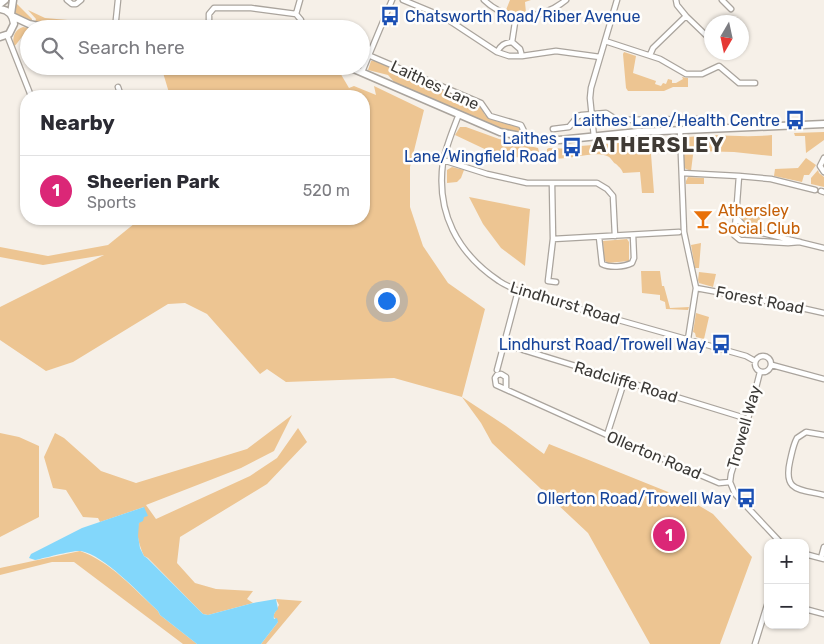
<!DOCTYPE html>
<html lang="en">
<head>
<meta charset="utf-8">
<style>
	body { margin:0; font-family:Rubik,sans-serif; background:#f7f7f7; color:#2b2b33 }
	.controls { position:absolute; right:15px; bottom:15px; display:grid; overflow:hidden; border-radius:10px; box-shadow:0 1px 4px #0004 }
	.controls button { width:45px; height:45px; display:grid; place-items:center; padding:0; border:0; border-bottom:1px solid #e1e1e2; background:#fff; color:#2b2b33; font:25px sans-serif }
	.compass { position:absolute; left:704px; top:15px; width:45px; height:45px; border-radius:50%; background:#fff; box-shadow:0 1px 4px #0004; rotate:189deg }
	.you { position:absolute; left:386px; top:300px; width:18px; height:18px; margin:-12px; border:4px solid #fff; border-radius:50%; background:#1a73e8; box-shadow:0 0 0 8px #1a73e833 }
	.badge { display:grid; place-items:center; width:32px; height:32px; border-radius:50%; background:#db2777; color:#fff; font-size:16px; font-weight:700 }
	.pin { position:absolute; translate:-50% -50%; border:2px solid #fff; box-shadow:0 1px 5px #0006 }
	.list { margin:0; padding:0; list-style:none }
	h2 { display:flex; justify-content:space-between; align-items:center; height:65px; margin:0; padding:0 20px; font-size:21px }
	h2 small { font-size:16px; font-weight:400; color:#7c7c81 }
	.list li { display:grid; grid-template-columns:32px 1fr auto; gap:15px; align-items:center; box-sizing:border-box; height:70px; padding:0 20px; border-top:1px solid #e1e1e2 }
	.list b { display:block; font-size:19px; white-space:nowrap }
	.list p { margin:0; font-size:16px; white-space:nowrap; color:#7c7c81 }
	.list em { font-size:16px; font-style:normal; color:#7c7c81 }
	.icon { flex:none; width:28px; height:28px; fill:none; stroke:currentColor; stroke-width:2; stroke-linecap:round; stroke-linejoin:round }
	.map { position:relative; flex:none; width:824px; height:644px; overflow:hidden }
	.search { position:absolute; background:#fff; box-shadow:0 1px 4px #0004; left:20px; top:20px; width:350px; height:55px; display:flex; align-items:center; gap:12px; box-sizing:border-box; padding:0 18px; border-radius:28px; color:#7c7c81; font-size:19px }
	.panel { position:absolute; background:#fff; box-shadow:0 1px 4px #0004; left:20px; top:90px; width:350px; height:135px; border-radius:20px }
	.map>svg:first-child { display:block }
	.green { fill:#edc592 }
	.water { fill:#83d7fb }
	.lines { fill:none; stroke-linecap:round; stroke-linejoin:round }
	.minor-casing { stroke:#aaa49d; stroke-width:7 }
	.secondary-casing { stroke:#aaa49d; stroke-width:9 }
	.minor { stroke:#fff; stroke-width:4.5 }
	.secondary { stroke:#fff; stroke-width:6 }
	.labels { text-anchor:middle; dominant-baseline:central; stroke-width:5; stroke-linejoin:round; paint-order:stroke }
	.transit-label { font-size:16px; fill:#164399; stroke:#fffefc; text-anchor:end }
	.street-label { font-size:16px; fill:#3b3936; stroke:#fffefc }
	.food-label { font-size:16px; fill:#c56008; stroke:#fffefc; text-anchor:start }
	.district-label { font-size:21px; font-weight:bold; letter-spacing:1px; fill:#3f3a34; stroke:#fffefc }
</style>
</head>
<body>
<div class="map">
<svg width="824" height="644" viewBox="0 0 824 644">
	<rect width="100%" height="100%" fill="#f6f0e8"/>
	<path class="green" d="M510,0H531L525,2L526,13H514L506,10Z
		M14,1L32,19V22L21,18L15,13Z
		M28,10L45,18L114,24L113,29H67L35,22L36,19Z
		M23,27L29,28L14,47C12,38 14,30 23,27Z
		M624,52L636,56L633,73L656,81L655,84L661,86L663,83L666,84L668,79L672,80V83H676L683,79L682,77L688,78V87H673L664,91H628L626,88L623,54Z
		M374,60L476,103L480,106L485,115L496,121L518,127L521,128L520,132L517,133L499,128L395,83L388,75L368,70L371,61Z
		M161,66H326L339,71L349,88L354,86L376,95L374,86L424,110L410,167V207L423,246L448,283L485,309L462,397L506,426L544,454L549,444L693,502L713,514L752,557L720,644H650L588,533L492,443L481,423L462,397L394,378L286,382L267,369L260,374L207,314L185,303L168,304L73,362L46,371L0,340V307L104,255L43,265L0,257V247L48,256L108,245L140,219H364V96H170Z
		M460,127H466L499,139L538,148L541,159L514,157L493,153L455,135Z
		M824,132V140L806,153L805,136H795L794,133Z
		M714,135C734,136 753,137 772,135V156L734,152L695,151L693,155L691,171L684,168L683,142L688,137Z
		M671,139L676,143L675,150L651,154L654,193H642L640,172L623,173C621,168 620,168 616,164C612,162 612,158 607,156C593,150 566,162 547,158V149L549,148L575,149L580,146Z
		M806,158L816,165L809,175H804L802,182L774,176L775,169L798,168Z
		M452,167L464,170L461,178L457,182L447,183V170Z
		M818,170L819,173L824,177V187L811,184V178Z
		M688,177L704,178V184H686V181Z
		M469,197L530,209L525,266L501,248L483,224Z
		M739,208L761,211L759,228C748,227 739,221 739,208Z
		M627,239L629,242V261L608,263L604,260L603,241Z
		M701,243L699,268H695L691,245Z
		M641,271H660L662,286H664L670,308L689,307L688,310L666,309L665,302L660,300V295L642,293Z
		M699,272L716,274L713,287L699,283L698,280Z
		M696,313L709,317L704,339L696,337L695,333L693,332Z
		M292,415L274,451L241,468L146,505L156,519L250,476L277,458L298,428L307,442L267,484L180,537L177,563L195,583L216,589L253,591L247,599L253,603L208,615L203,614L148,558L144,556C140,547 135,533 139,523C142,515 144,516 144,507L100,522L98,518L83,517L66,490L53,488L44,457L55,433L64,438L101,471L136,483L247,449Z
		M0,433L19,437L39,446V517L0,537Z
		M80,551C111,562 134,589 158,611L160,615L197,644H183L74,562H52L0,575V568Z
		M276,599L302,601L266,644H261L278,622L273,616L279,605Z"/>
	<path class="water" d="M144,507L148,516L144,517L143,521L139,523L138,536L140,548L144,556L147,558L203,614L208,615L253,603L276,599L278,609C275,612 273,614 274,619L277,618L278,622L261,644H197L160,615L158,611C140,594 104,555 81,551C72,550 45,558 35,560L29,558L31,554L82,528Z"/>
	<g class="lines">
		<defs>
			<path id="minor" d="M67,0L72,4H76L81,0
				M403,0L444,17L497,52L509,56H522L556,51L600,57
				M484,0C508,23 541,20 566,0
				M676,0L677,5L686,16
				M722,0L731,9
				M296,14L300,0
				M115,23L178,29
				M115,29L118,0
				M209,29V14L214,8H251L296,14L301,20L299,29
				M215,29H271
				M7,35L31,96
				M605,41L660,59L686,74H702L719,66L739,83H755
				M512,42L516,16
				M361,52L481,103L490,116L521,125L524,131L523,138
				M497,52C501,45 504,43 512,42L520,49L522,56
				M650,55L653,48L686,16L712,41
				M362,72L392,0
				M118,87L121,96
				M459,114C453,130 446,146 443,162C436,212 457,253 499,281C506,286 515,289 523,293L746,356L755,361
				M553,129L569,127L578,116L582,115L606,113L617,120L696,119L700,120L701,129
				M680,130L684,232L696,288L688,339
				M594,137L590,98L591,88L617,0
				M824,158L820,166L824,172
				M443,160L487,174L527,183H597L607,189L613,196L615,236
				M682,173L739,176L771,179L815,190
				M739,176L736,217L746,228L750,230L824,248
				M552,184L553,239L548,281L556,282
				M821,191L824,192
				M736,217L734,235L740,240L788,243L800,242
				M599,237L602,264C610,268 624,267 632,263L634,258L633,235
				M553,239L679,232
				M696,288L788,305L824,313
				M504,344L748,419
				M755 364a8 8 0 1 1 16 0a8 8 0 1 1-16 0Z
				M772,365L824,379
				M497,370L518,291
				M760,372L748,419L731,474L730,482L735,494L781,543
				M506,389V377L501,374L497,375L495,378L496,385L607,435L719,483L730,482
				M607,435L624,382
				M824,435L806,432L797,438C793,445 792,453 790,461C783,492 799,489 824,495
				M805,554L824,559
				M821,558L824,547
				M805,609L824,614
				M755,644L768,602"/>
			<path id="secondary" d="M0,4L5,0
				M0,9C9,10 13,15 14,24L9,34L0,37
				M11,14L13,0
				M12,16L29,24L52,29
				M347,66L500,132L536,139L559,140L638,132L824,124"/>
		</defs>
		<use href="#minor" class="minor-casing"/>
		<use href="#secondary" class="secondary-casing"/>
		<use href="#minor" class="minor"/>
		<use href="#secondary" class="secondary"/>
	</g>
	<defs>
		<symbol id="bus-bare" viewBox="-9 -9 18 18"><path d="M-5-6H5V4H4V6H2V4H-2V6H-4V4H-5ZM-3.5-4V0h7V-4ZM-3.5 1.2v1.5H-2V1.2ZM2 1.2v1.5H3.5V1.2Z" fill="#1a4fb4" stroke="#fffefc" stroke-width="2.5" paint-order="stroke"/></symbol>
		<symbol id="bar-bare" viewBox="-9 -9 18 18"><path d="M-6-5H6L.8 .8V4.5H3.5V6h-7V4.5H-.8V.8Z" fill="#e8710a" stroke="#fffefc" stroke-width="2.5" paint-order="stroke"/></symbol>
	</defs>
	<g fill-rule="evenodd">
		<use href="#bus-bare" x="376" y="2" width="28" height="28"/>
		<use href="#bus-bare" x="781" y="106" width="28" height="28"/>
		<use href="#bus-bare" x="558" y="133" width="28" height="28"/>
		<use href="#bar-bare" x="689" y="205" width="28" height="28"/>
		<use href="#bus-bare" x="707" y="330" width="28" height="28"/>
		<use href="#bus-bare" x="732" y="484" width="28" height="28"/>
	</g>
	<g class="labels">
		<g class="transit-label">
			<text x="405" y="16" text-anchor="start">Chatsworth Road/Riber Avenue</text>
			<text x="780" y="120">Laithes Lane/Health Centre</text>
			<text x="557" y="138">Laithes<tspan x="557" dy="18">Lane/Wingfield Road</tspan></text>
			<text x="706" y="344">Lindhurst Road/Trowell Way</text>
			<text x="731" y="498">Ollerton Road/Trowell Way</text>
		</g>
		<g class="street-label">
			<text transform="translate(435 85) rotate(25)">Laithes Lane</text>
			<text transform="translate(760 300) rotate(11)">Forest Road</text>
			<text transform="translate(565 303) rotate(17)">Lindhurst Road</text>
			<text transform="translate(626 382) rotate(17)">Radcliffe Road</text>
			<text transform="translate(744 427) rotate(-74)">Trowell Way</text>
			<text transform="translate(654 455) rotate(23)">Ollerton Road</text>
		</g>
		<g class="food-label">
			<text x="718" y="210">Athersley<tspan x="718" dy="18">Social Club</tspan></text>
		</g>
		<g class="district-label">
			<text x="658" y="144">ATHERSLEY</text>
		</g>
	</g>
</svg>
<div class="controls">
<button>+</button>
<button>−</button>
</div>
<svg class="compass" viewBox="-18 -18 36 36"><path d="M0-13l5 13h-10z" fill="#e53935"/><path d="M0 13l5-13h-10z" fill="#7c7c81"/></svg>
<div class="you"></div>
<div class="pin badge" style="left:669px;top:535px">1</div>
<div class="search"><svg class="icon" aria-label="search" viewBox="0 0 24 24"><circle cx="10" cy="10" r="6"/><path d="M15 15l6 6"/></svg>Search here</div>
<section class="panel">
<h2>Nearby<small></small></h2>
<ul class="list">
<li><span class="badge">1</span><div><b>Sheerien Park</b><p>Sports</p></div><em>520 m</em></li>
</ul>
</section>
</div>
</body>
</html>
